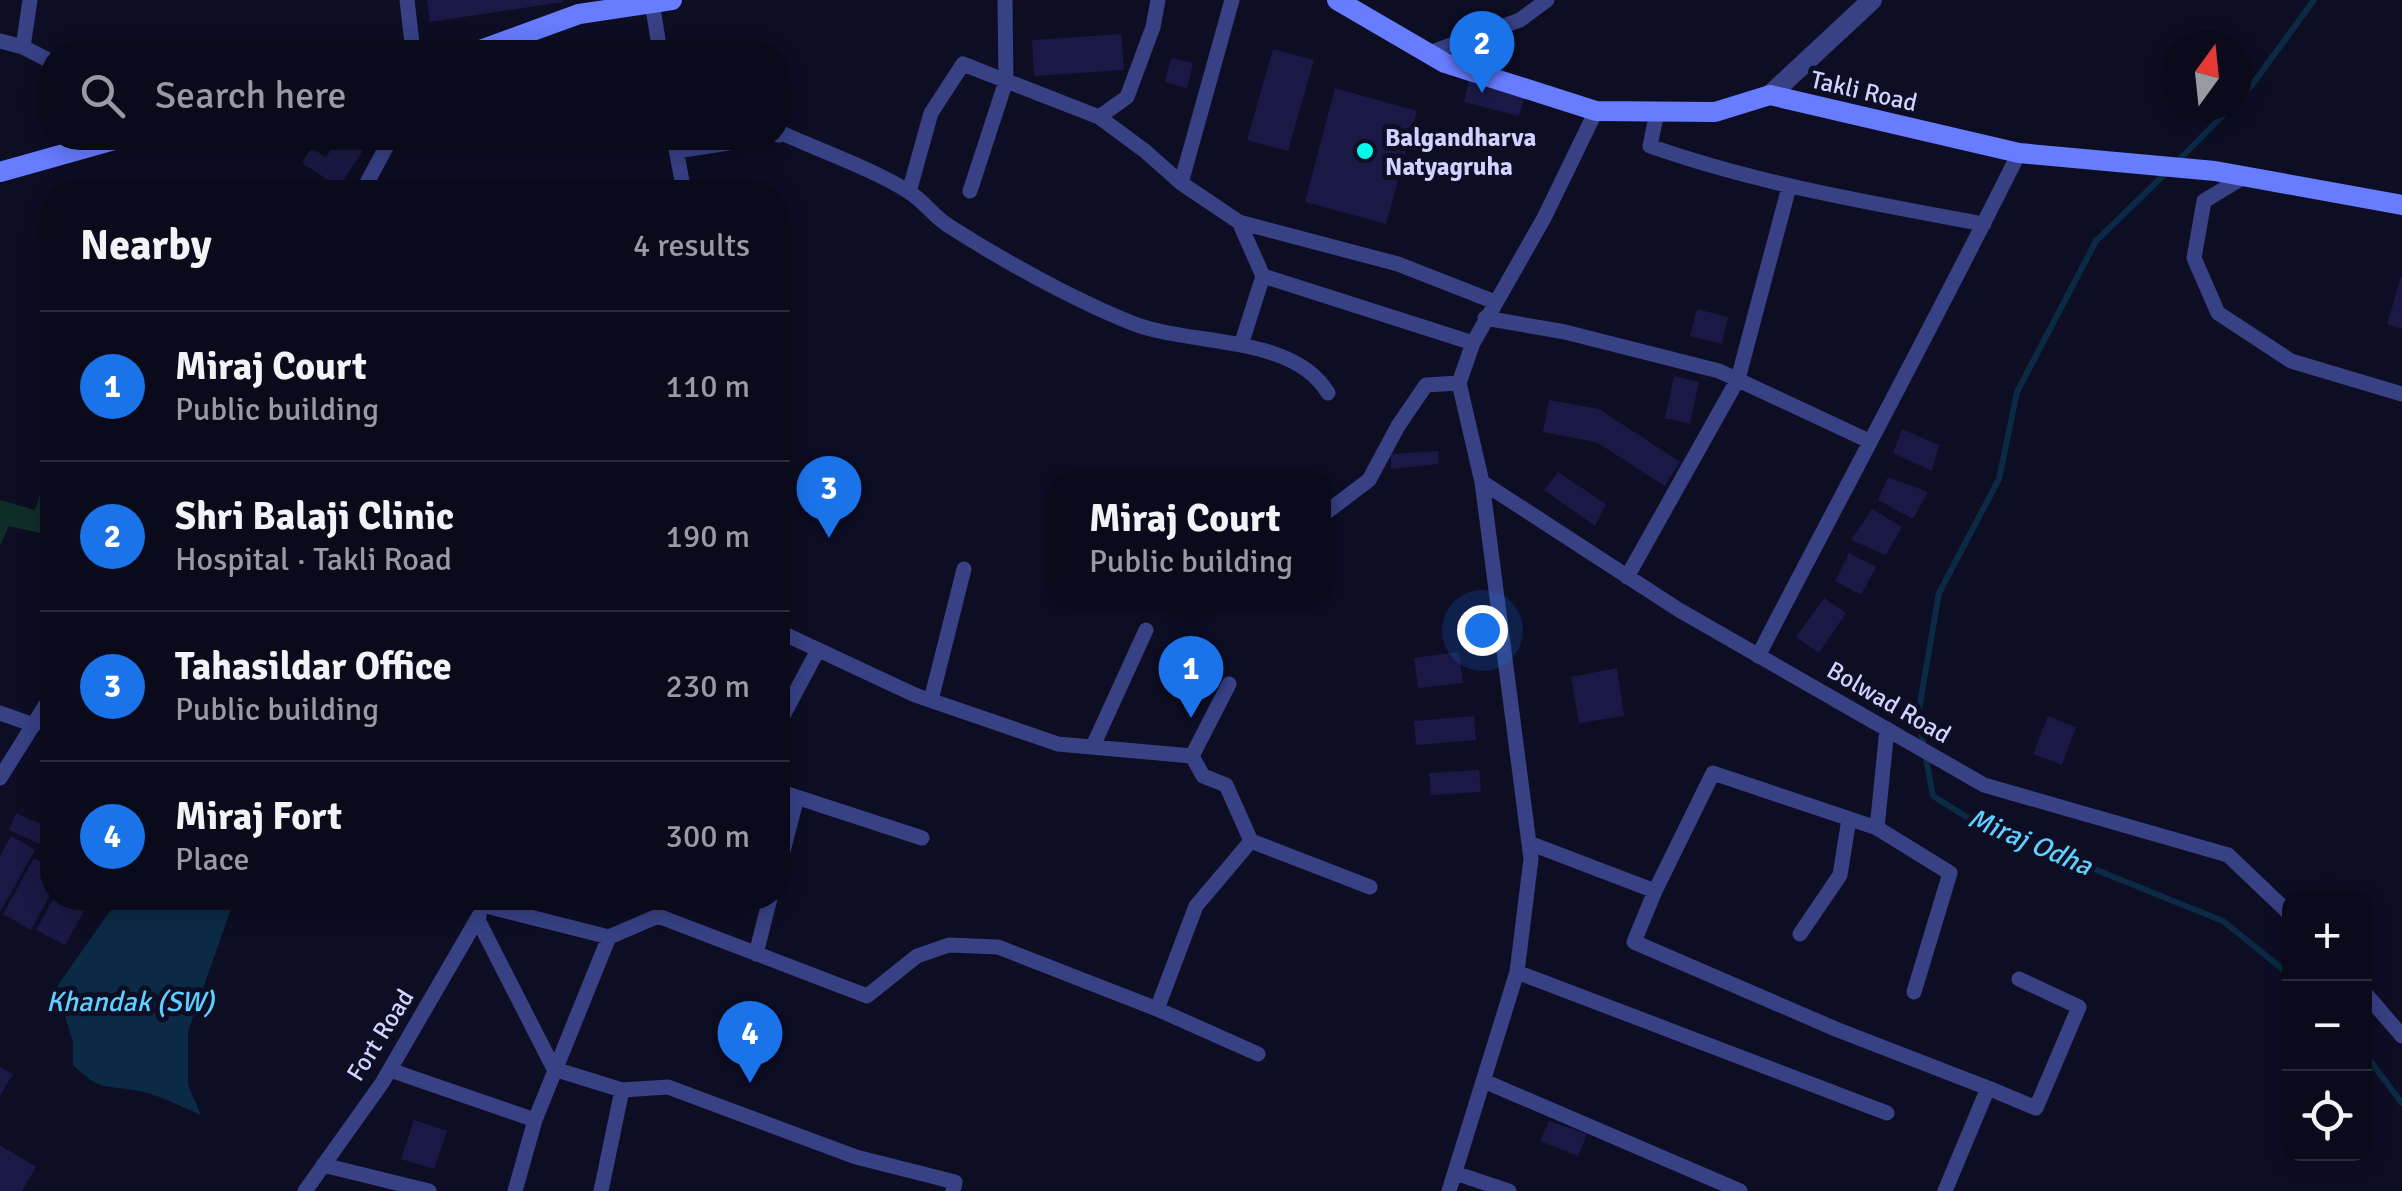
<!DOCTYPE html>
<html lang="en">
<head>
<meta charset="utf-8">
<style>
	body { margin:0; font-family:Signika,sans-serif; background:#131324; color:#f1f3f6 }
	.controls { position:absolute; right:30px; bottom:30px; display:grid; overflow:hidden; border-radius:20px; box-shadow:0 5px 25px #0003 }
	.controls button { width:90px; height:90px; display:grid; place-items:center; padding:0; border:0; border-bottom:2px solid #2a2b3a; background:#0a0a1b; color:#f1f3f6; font:50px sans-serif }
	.compass { position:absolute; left:2162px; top:30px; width:90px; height:90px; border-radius:50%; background:#0a0a1b; box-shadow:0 5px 25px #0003; rotate:15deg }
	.you { position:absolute; left:1482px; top:630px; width:35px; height:35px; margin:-25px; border:8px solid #fff; border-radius:50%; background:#1a73e8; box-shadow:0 0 0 15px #1a73e833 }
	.badge { display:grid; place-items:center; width:65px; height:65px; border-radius:50%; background:#1a73e8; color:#fff; font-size:32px; font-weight:700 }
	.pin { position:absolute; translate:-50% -82px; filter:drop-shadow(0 2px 5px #0008) }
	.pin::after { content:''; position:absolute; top:52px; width:35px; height:30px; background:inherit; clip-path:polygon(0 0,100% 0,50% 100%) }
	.popup { position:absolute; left:1051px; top:473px; width:280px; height:130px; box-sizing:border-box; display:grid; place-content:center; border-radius:20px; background:#0a0a1b; filter:drop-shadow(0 2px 8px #0005); font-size:32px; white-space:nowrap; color:#999aa3 }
	.popup b { font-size:38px; color:#f1f3f6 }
	.popup::after { content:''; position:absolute; left:50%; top:100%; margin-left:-20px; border:20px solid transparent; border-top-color:#0a0a1b }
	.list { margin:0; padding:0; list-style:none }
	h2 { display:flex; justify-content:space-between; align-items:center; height:130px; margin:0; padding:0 40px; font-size:42px }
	h2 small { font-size:32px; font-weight:400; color:#999aa3 }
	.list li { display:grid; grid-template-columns:65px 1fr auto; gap:30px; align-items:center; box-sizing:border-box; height:150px; padding:0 40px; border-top:2px solid #2a2b3a }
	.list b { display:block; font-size:38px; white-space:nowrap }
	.list p { margin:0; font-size:32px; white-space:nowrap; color:#999aa3 }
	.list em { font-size:32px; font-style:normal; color:#999aa3 }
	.icon { flex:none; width:55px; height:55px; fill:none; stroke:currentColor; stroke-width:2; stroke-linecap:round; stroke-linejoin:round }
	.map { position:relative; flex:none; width:2402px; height:1191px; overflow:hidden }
	.search { position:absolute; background:#0a0a1b; box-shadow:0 5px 25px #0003; left:40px; top:40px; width:750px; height:110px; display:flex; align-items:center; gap:25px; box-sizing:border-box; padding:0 35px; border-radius:40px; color:#999aa3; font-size:38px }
	.panel { position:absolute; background:#0a0a1b; box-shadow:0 5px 25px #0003; left:40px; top:180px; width:750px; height:730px; border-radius:40px }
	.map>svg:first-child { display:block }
	.green { fill:#102e28 }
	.water { fill:#0a2a46 }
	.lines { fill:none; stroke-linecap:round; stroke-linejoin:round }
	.stream { stroke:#0a2a46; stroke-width:6 }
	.building { fill:#1a1945 }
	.minor { stroke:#374184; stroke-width:15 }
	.tertiary { stroke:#374184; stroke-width:20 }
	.secondary { stroke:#677cff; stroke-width:20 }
	.poi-dot { fill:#00fbeb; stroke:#0d0d24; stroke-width:4 }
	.labels { text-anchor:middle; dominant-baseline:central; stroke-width:10; stroke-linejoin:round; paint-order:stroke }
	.street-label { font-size:25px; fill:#d0d2ff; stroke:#0d0d24 }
	.poi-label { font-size:25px; font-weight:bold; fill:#d0d2ff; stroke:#0d0d24; text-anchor:start }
	.water-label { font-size:28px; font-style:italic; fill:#5ecfff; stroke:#0d0d24 }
</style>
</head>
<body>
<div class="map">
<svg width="2402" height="1191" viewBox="0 0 2402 1191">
	<rect width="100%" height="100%" fill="#0d0d24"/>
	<path class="green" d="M52,457V536L9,526L0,546V500L35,510Z"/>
	<path class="water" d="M119,898H334L317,905L231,909L188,1031V1085L201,1115C181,1107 160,1095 139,1091C104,1084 102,1093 73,1065V1042L56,988Z"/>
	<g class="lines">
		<path class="stream" d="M2237,100L2252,85L2314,0
			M2178,161L2233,105
			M2169,170L2096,241L2017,392L1999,479L1939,593L1918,715L1933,796L1970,819L2223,921L2290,975
			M2364,1053L2402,1103"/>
	</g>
	<path class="building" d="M427,0H562L563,2L430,22Z
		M1121,34L1124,70L1034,76L1032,40Z
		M1273,49L1314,60L1288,151L1247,140Z
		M1171,58L1193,63L1187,88L1165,82Z
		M1469,81L1525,96L1519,116L1464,102Z
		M1335,88L1417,111L1386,224L1305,202Z
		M339,138H350L365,147L339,187L302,163L311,148L326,157Z
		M2401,277H2402V329L2387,324Z
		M1697,309L1728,317L1722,344L1690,336Z
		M1674,376L1699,382L1690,424L1665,418Z
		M1549,400L1599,409L1680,462L1665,486L1596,442L1543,432Z
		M1902,429L1939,445L1932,471L1893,453Z
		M1438,451L1439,464L1391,469V454Z
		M1558,472L1606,504L1595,526L1544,490Z
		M1888,477L1928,492L1913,519L1878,500Z
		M1872,509L1902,527L1886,555L1851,540Z
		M1849,553L1876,567L1861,595L1835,581Z
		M1824,598L1846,613L1819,653L1796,637Z
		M1459,652L1463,683L1418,688L1414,658Z
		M778,668L787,674L778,690Z
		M1617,668L1624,716L1579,723L1571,677Z
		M1474,716L1476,740L1416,745L1414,721Z
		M2048,716L2076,727L2062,765L2033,754Z
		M1479,770L1481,792L1431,795L1429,773Z
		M16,813L52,829L45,846L9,830Z
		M11,836L35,850L0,912V856Z
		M34,858L52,868V891L31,930L3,914Z
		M54,898H91L65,945L36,930Z
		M0,1067L13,1074L0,1096Z
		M414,1120L447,1131L434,1169L401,1159Z
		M1549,1121L1587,1134L1578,1156L1540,1141Z
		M0,1145L36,1167L22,1191H0Z"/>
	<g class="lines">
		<path class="minor" d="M407,0L413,52
			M1232,0L1181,183L1239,222L1398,264L1495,302
			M652,2L660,52
			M0,41L23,47L52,62
			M23,47L30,0
			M1429,53L1520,20L1547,0
			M1657,112L1650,146C1758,184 1871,203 1984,224
			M1099,117L1145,151L1181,183
			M778,135L784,134C821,151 875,170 909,192C924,201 934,217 949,226C1002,260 1074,300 1132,323C1189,346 1293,334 1328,393
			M674,138L684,192
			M677,151L760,138
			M2242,178L2204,201L2194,258L2218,313L2291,361L2402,394
			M970,191L1006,81L1005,0
			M362,192L391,138
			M909,192L931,113L963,64L1099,117L1127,97L1153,27L1158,0
			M1239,222L1263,276L1473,343
			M1485,318L1565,332L1719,371L1869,441
			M1241,345L1263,276
			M1482,482L1679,610L1984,785L2228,855L2290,914
			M1324,514L1369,480L1398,426L1426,385L1459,383
			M1627,577L1738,379L1789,187
			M778,631L915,695L1058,744L1192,756L1203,776L1226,785L1251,841L1370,887
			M1758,656C1845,488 1935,322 2019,153
			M931,700L964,569
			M0,713L34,725
			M778,725L818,650
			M1887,729L1877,828L1950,873L1914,992
			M1093,746L1146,630
			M1192,756L1229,684
			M0,778L52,695
			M778,791L922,838
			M1529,843L1655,891L1713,773L1877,828
			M778,870L797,797
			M1655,891L1634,942L1838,1030L1988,1088
			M482,905L609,937L535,1120L515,1191
			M478,920L554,1069L622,1090L668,1087L856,1157L955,1182L953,1191
			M1800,934L1840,875L1849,819
			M609,937L658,916L867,996L917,956L949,945L998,947L1157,1009L1258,1054
			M756,954L770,898
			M1517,972L1887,1113
			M2364,992L2402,1036
			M1157,1009L1196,906L1251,841
			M390,1070L535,1120
			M1484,1081L1740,1191
			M323,1165L429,1191
			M1455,1173L1509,1191
			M305,1191L382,1083L479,916
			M601,1191L622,1090
			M1449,1191L1517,972L1531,859L1482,482L1459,383L1473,343L1544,218L1596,111
			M1945,1191L1988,1088L2036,1108L2079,1007L2019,979"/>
		<path class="tertiary" d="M1770,95L1872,0"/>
		<path class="secondary" d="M1337,0L1445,63L1596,111L1715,112L1770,95L2019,153L2215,171L2402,205
			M475,52L579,14L672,0
			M0,172L121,138"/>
	</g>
	<circle class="poi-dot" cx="1365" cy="151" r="10"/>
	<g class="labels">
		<g class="street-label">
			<text transform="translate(1864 91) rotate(13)">Takli Road</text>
			<text transform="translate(1889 702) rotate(30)">Bolwad Road</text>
			<text transform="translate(380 1035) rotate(-58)">Fort Road</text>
		</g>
		<g class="poi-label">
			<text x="1385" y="137">Balgandharva<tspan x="1385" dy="29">Natyagruha</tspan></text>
		</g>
		<g class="water-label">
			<text transform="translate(2030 842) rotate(23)">Miraj Odha</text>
			<text x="130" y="1002">Khandak (SW)</text>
		</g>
	</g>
</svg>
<div class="controls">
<button>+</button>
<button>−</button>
<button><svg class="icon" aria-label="locate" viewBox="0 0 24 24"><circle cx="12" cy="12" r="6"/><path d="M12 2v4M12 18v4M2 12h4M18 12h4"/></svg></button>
</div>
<svg class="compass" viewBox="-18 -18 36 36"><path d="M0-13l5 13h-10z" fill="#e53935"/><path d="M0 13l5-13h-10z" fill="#999aa3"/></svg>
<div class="you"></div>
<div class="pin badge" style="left:1191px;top:718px">1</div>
<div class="popup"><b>Miraj Court</b>Public building</div>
<div class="pin badge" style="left:1482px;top:93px">2</div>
<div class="pin badge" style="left:829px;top:538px">3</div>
<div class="pin badge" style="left:750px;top:1083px">4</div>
<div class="search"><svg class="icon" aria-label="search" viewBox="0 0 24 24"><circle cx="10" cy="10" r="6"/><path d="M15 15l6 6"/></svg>Search here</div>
<section class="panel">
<h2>Nearby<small>4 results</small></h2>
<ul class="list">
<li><span class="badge">1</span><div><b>Miraj Court</b><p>Public building</p></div><em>110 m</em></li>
<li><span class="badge">2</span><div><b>Shri Balaji Clinic</b><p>Hospital · Takli Road</p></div><em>190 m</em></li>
<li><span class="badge">3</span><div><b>Tahasildar Office</b><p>Public building</p></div><em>230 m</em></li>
<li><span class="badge">4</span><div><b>Miraj Fort</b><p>Place</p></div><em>300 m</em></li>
</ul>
</section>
</div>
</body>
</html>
